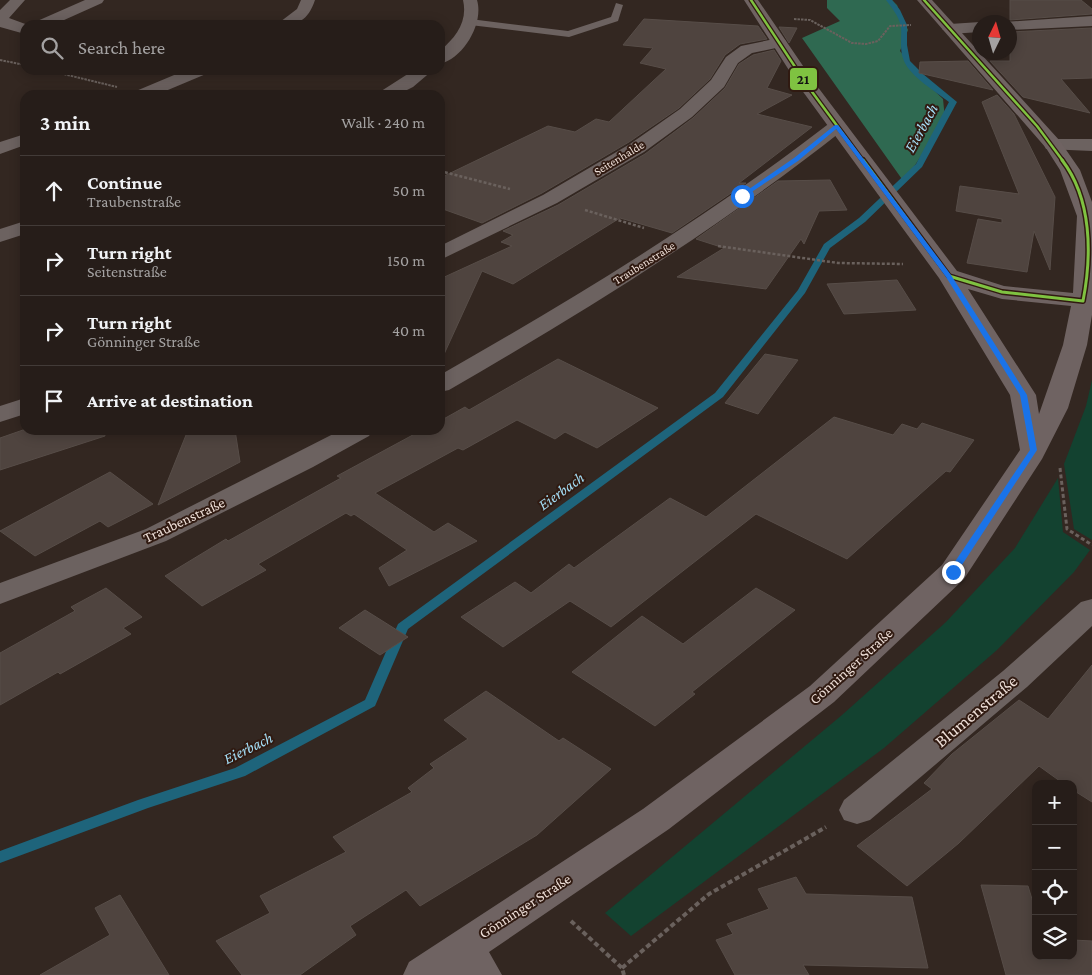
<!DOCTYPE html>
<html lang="en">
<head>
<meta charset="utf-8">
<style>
	body { margin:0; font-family:"Crimson Pro",serif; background:#322a26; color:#f1f3f6 }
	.controls { position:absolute; right:15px; bottom:15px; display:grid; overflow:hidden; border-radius:10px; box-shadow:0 2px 12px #0003 }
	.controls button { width:45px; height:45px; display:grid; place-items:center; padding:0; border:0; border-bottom:1px solid #423b38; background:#261d19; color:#f1f3f6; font:25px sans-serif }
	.compass { position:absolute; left:972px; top:15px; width:45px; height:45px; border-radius:50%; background:#261d19; box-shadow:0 2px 12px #0003; rotate:5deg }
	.stop { position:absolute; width:15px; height:15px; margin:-11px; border:4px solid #1a73e8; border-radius:50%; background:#fff }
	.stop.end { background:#1a73e8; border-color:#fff; box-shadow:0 1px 5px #0008 }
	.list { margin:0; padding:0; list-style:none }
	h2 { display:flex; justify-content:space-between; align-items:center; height:65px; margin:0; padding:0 20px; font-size:21px }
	h2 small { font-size:16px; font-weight:400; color:#a4a2a2 }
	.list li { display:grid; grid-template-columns:32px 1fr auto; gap:15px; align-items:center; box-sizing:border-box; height:70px; padding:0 20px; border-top:1px solid #423b38 }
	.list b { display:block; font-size:19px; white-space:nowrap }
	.list p { margin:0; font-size:16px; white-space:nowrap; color:#a4a2a2 }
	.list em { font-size:16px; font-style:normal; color:#a4a2a2 }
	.icon { flex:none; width:28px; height:28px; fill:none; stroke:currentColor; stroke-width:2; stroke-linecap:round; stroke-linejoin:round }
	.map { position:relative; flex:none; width:1092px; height:975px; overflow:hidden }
	.search { position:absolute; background:#261d19; box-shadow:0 2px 12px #0003; left:20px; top:20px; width:425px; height:55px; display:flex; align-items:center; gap:12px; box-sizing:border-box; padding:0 18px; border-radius:15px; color:#a4a2a2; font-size:19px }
	.panel { position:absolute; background:#261d19; box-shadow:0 2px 12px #0003; left:20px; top:90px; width:425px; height:345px; border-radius:15px }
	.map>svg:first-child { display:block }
	.green { fill:#134230 }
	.forest { fill:#2f6951 }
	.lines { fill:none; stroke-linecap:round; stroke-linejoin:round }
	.stream { fill:#1e647b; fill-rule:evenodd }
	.building { fill:#4f443f; stroke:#574d48 }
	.path-far3 { stroke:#6a615d; stroke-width:2; stroke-dasharray:2.5 1; stroke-linecap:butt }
	.path-far2 { stroke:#6a615d; stroke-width:2.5; stroke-dasharray:3 2; stroke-linecap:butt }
	.path-far1 { stroke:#6a615d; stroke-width:3; stroke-dasharray:4 2.5; stroke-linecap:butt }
	.path { stroke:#6a615d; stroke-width:4; stroke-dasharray:5 3; stroke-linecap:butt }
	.lane { fill:#6c6260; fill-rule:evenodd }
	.street { fill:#6c6260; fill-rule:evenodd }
	.secondary { fill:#6f6362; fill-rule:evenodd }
	.bus-1-far1-casing { stroke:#301a11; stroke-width:5 }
	.bus-1-casing { stroke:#301a11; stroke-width:6 }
	.bus-1-far1 { stroke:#7fc241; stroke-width:2.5 }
	.bus-1 { stroke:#7fc241; stroke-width:3 }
	.route { fill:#1a73e8 }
	.labels { text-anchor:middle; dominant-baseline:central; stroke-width:4; stroke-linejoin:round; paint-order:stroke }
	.far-street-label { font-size:12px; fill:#eedfd8; stroke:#301a11 }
	.street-label { font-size:15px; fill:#eedfd8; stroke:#301a11 }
	.water-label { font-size:16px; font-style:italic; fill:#a3ddf5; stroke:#301a11 }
	.near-street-label { font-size:18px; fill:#eedfd8; stroke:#301a11 }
	.line-badge { stroke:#301a11; stroke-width:2 }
	.pale-badge-label { font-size:14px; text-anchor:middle; font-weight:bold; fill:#111 }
</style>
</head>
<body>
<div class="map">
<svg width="1092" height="975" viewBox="0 0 1092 975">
	<rect width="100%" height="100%" fill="#332721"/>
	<path class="green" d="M1092,380V540L1074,529L1064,464L1086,406Z
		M1058,478L1063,532L1090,550L1074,572L997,650L884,748L631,936L605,913L842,715L946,622L1015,548Z"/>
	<path class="forest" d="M827,0H892L897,5L908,30L900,51L920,77L943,99L945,119L904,182L802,38L840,21L827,8Z"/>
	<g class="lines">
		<path class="stream" d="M886,0H892L900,10L907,25V45L910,61L923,74L957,102L922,167L865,222L830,248L805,293L723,397L408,629L375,706L245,776L148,808L0,863V851L138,800L235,768L365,700L398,624L715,393L798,290L824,244L859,218L916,164L949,102C936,92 910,76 904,61C899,50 902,38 901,27C899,16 892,8 886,0Z"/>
	</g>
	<path class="building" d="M1010,0H1081L1092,9V14L1010,20Z
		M644,19L758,26L767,39L740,44L725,55L710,79L679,108L629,142L542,193L482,223L440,208V178L548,126L575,132L596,119L609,122L666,69L640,63L653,48L623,45Z
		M779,27L797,28L789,43Z
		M1092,28V78L1061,79L1090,113L1023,97L990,61H1010V32Z
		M774,50L781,61L767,88L792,95L757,114L812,127L739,183H746L672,233L620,218L513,284L482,271L440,363V279L512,246L501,242L513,235L503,231L558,205L645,154L693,118L725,88L739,64L753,55Z
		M968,61L993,90L919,73L920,62Z
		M997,95L1014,114L1055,197L1050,270L1034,231L1027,272L967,263L978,219L1002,223V219L956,211L960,186L1019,194L982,102Z
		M830,180L847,210L819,211L804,244L801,239L766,289L677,277L724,248L696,239L778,181Z
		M897,280L916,310L844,314L827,284Z
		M765,354L798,360L758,414L725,403Z
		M558,359L658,408L597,448L565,432L555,439L517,420L463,450L458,448L375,493L434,532L448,523L477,541L389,586L379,568L407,550L354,514L351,516L346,513L258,564L266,570L202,606L165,576L226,539L228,541L341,478L337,476L422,430H440V421L465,407L469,410Z
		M834,417L893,435L902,424L917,429L922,423L974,440L950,472L946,471L847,559L756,514L611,627L570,601L503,647L461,617L515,582L531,593L569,564L574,568L670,498L706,517Z
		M23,430H104L105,436L0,470V438Z
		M188,430H235L240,462L158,505Z
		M110,472L153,504L108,527L100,521L35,556L0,531Z
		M106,588L142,617L123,628L131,634L60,674L58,672L0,705V653L75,611L71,607Z
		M756,588L795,610L692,692L695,694L655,726L572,672L642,616L683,644Z
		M365,610L408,637L380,655L339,628Z
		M1092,665V802L1073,790V784H1064L1039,766L959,843L907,886L857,846L932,789L924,783L952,754L1019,700L1048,719Z
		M486,691L559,741L563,738L611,769L537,835L420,906L406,890L350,926L356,935L300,975H242L216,941L270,913L260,896L346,852L333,837L412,792L408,788L434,768L430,764L468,739L444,720Z
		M796,877L806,894L912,897L928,968L803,965L809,975H735L716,940L733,934L727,924L769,909L758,889Z
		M981,885L1028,886L1036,912V956H1073V940L1092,941V975H1006Z
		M120,895L169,975H40L110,935L95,908Z"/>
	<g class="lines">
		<path class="path-far3" d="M794,19L810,20L852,43L866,44L878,41L890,26L911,25
			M0,60L25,65
			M47,70L117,87"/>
		<path class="path-far2" d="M440,171L510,189
			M585,210L644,228
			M718,246L838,263L903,264"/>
		<path class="path-far1" d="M1060,468L1067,529L1092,545"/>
		<path class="path" d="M571,921L622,968L624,975
			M622,968L709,894L826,827"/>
		<path class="lane" d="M616,3L623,5L618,21L569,37L470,25L465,22L470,19L568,31L611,17Z"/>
		<path class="street" d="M10,0H25L9,18L28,25H25V34L0,27V10Z
			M85,0H104L102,3L53,25H32L35,22Z
			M301,0H315C308,21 298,25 276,25L297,9Z
			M463,0H477C484,23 464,58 440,64V51C456,37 468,22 463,0Z
			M1092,16V26L1010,30V22H1004Z
			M980,22V32L950,34L942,29L950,24Z
			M779,38L785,40L787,43L785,46L752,53L738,63L724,87L692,117L644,152L557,203L440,260V246L543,195L630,144L680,109L711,80L726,57L741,46Z
			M186,70H208L206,74L156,95H133L136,91Z
			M414,70H433L413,87L397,95H375Z
			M837,121L843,122L846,126L843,130C719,228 586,311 449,390L440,392V375C575,298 707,218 831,122Z
			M25,134V145L0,154V142Z
			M1053,139H1092V151L1046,149L1044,145L1046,141Z
			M25,221V234L0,242V229Z
			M25,398V414L0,422V406Z
			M341,430H373L369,436L313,467L166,541L0,604V583L146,529Z
			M1092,599V626L1027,687L870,820L857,824L844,820L839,810L844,800L1003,671L1081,602Z"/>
		<path class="secondary" d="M744,0H758L814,82L957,271L1004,286L1073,293L1077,216L1060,170L1046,148L917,0H932L1060,141L1080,170L1092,202V315L1087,345L1068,408L1042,459L964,579L834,702L669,829L489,952L502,975H403L409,962L643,809L810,686L942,565L1020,450L1010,395L939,278L801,89ZM968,289L1002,299L1071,306L1063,345L1039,414L1036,395Z"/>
		<defs>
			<path id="bus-1-far1" d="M751,0L807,85L863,161
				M924,0L1037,126L1063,161"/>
			<path id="bus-1" d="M863,160L949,276
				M1062,160C1092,199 1092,255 1083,301
				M949,276L1002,292L1083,301"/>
		</defs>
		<use href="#bus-1-far1" class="bus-1-far1-casing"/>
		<use href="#bus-1" class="bus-1-casing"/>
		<use href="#bus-1-far1" class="bus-1-far1"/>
		<use href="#bus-1" class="bus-1"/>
	</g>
	<path class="route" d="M835,125H838L951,275L1027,395L1037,450L956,574L953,575L948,572L1030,450L1020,395L946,277L836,129L798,161L744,197L739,196L794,158Z"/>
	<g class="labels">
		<g class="far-street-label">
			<text transform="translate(619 158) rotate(-31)">Seitenhalde</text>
			<text transform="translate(644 263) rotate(-32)">Traubenstraße</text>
		</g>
		<g class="street-label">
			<text transform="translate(184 520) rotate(-25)">Traubenstraße</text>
			<text transform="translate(851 666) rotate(-42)">Gönninger Straße</text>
			<text transform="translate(525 906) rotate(-33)">Gönninger Straße</text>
		</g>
		<g class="water-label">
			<text transform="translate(921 128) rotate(-61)">Eierbach</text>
			<text transform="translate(561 491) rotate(-36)">Eierbach</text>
			<text transform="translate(248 748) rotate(-26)">Eierbach</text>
		</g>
		<g class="near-street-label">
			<text transform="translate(976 711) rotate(-40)">Blumenstraße</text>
		</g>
	</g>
	<rect class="line-badge" x="789" y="67" width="29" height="24" rx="5" fill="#7fc241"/>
	<g class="pale-badge-label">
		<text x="803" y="84">21</text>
	</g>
</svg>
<div class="controls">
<button>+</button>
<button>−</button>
<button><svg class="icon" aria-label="locate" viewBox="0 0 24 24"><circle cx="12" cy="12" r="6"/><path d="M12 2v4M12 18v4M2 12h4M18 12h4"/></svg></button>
<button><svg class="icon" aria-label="layers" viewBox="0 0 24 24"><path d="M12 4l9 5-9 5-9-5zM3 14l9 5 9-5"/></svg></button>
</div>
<svg class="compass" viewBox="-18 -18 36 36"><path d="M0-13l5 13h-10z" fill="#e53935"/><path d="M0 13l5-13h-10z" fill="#a4a2a2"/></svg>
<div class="stop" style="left:742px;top:196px"></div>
<div class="stop end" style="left:953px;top:572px"></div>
<div class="search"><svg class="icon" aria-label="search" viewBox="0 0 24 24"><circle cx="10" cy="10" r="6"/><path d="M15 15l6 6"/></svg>Search here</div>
<section class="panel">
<h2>3 min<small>Walk · 240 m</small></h2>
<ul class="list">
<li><svg class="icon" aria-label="ahead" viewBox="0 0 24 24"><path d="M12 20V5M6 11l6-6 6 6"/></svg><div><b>Continue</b><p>Traubenstraße</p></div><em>50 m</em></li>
<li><svg class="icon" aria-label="right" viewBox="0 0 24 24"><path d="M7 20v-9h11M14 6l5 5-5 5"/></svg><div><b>Turn right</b><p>Seitenstraße</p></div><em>150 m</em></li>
<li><svg class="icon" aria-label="right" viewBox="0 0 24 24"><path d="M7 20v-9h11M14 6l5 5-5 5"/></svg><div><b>Turn right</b><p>Gönninger Straße</p></div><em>40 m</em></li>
<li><svg class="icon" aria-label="arrive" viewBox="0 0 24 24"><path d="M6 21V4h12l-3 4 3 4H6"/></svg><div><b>Arrive at destination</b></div></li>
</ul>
</section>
</div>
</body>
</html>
